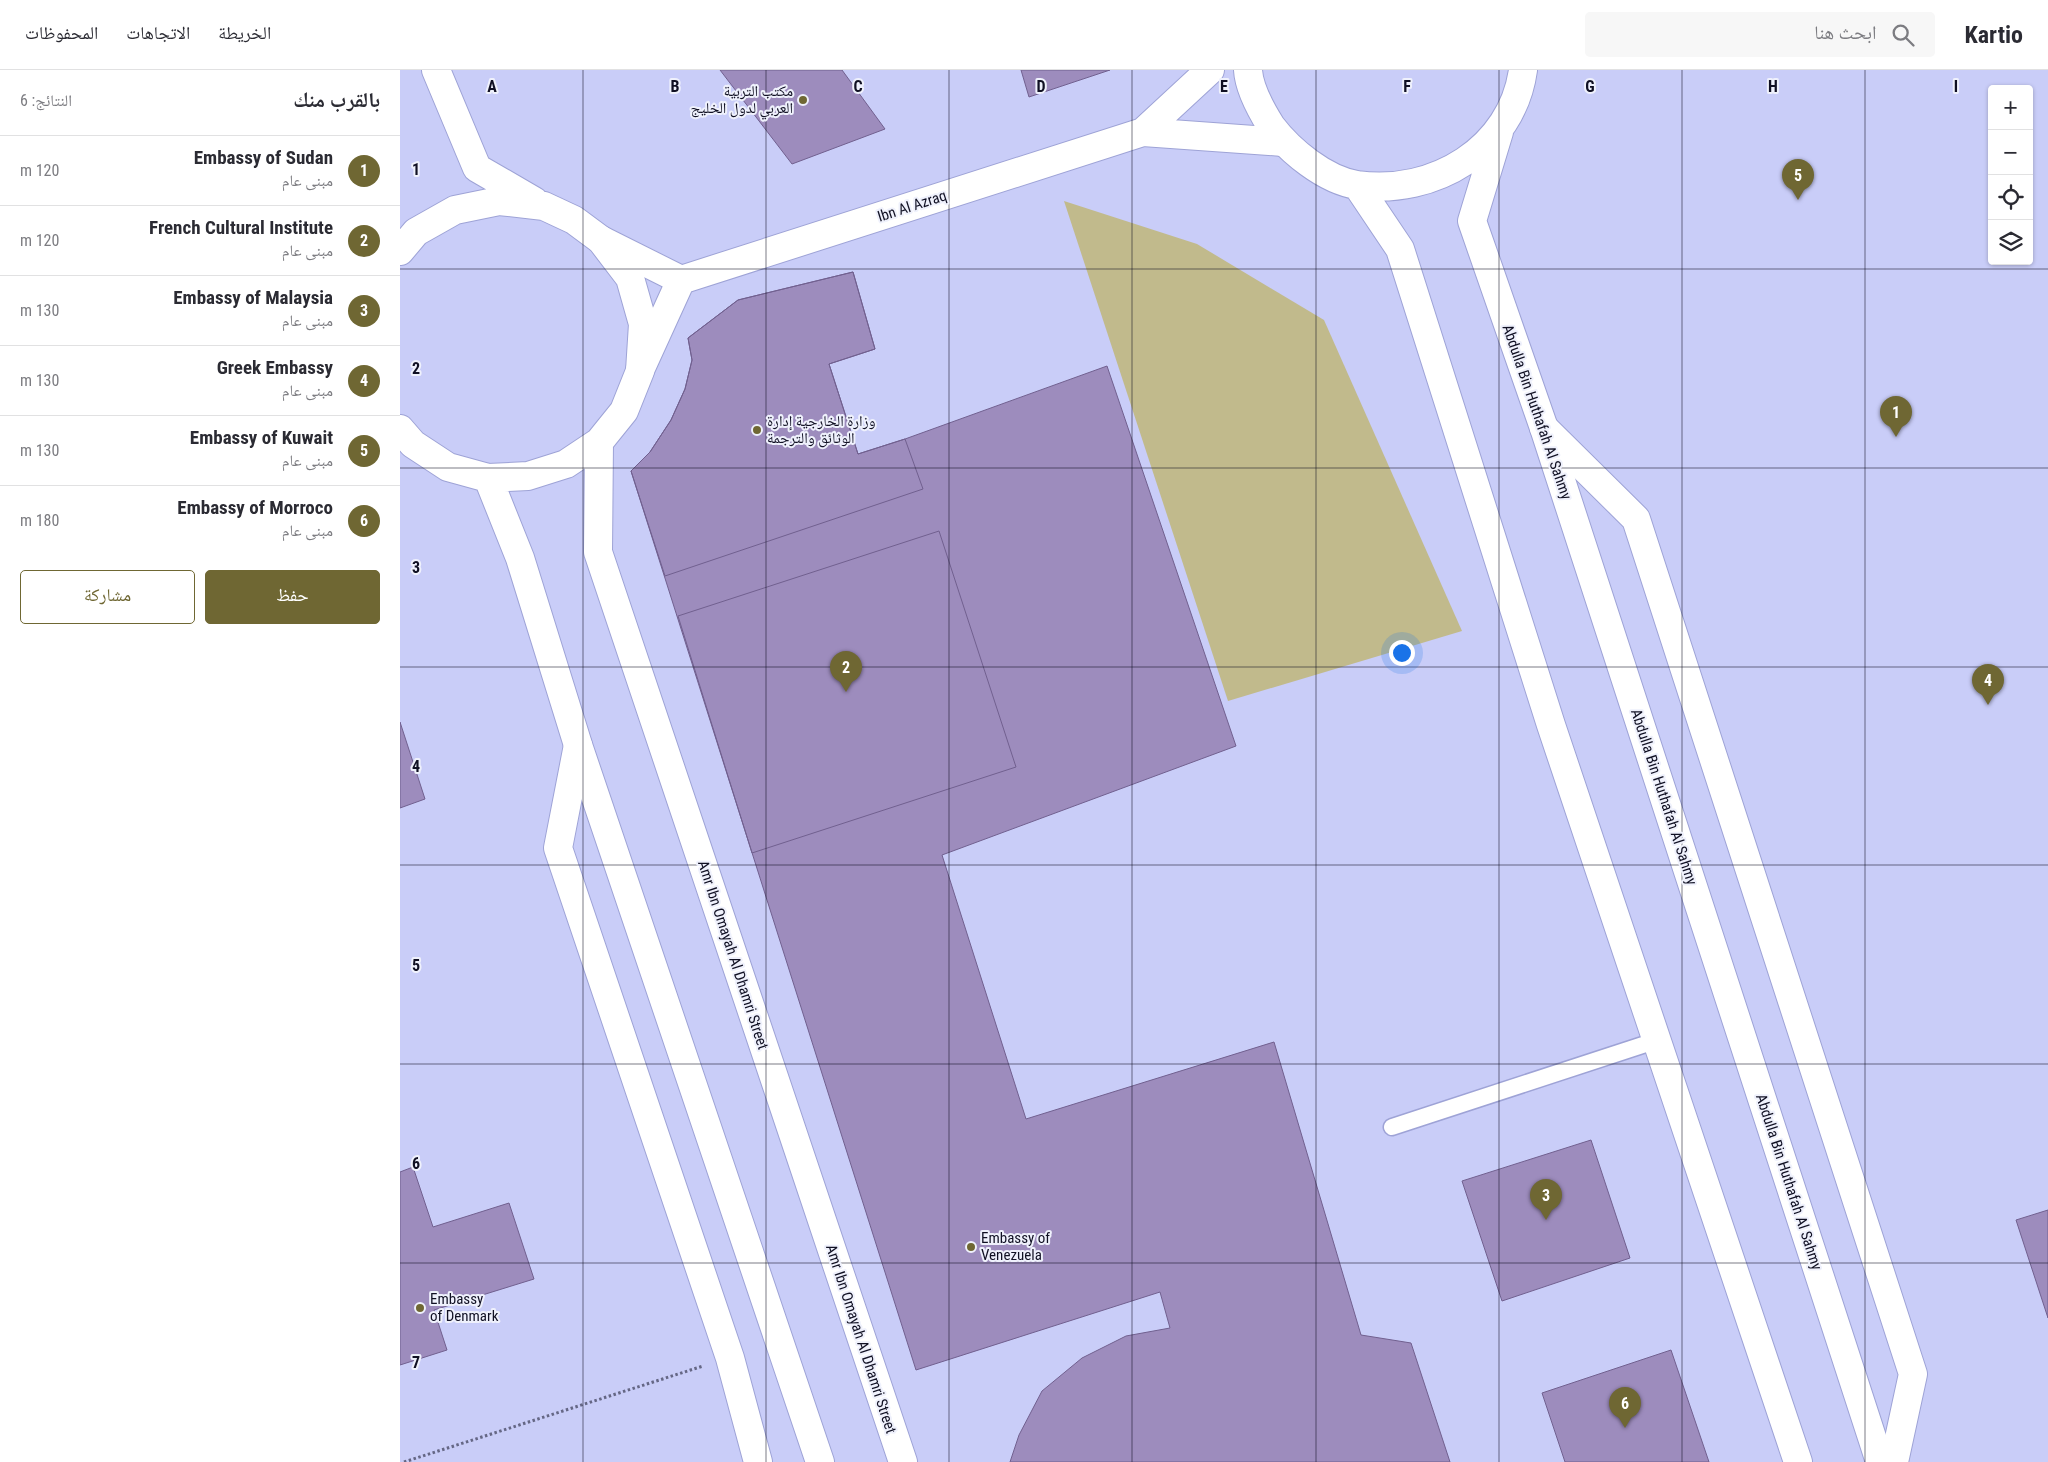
<!DOCTYPE html>
<html lang="ar">
<head>
<meta charset="utf-8">
<style>
	body { margin:0; font-family:"Roboto Condensed","Noto Naskh Arabic",sans-serif; background:#f7f7f7; color:#2b2b33; direction:rtl }
	.controls { position:absolute; right:15px; top:15px; display:grid; overflow:hidden; border-radius:5px; box-shadow:0 1px 4px #0004 }
	.controls button { width:45px; height:45px; display:grid; place-items:center; padding:0; border:0; border-bottom:1px solid #e1e1e2; background:#fff; color:#2b2b33; font:25px sans-serif }
	.you { position:absolute; left:1001px; top:582px; width:18px; height:18px; margin:-12px; border:4px solid #fff; border-radius:50%; background:#1a73e8; box-shadow:0 0 0 8px #1a73e833 }
	.badge { display:grid; place-items:center; width:32px; height:32px; border-radius:50%; background:#6f6733; color:#fff; font-size:16px; font-weight:700 }
	.pin { position:absolute; translate:-50% -41px; filter:drop-shadow(0 1px 2px #0008) }
	.pin::after { content:''; position:absolute; top:26px; width:18px; height:15px; background:inherit; clip-path:polygon(0 0,100% 0,50% 100%) }
	.list { margin:0; padding:0; list-style:none }
	h2 { display:flex; justify-content:space-between; align-items:center; height:65px; margin:0; padding:0 20px; font-size:21px }
	h2 small { font-size:16px; font-weight:400; color:#7c7c81 }
	.list li { display:grid; grid-template-columns:32px 1fr auto; gap:15px; align-items:center; box-sizing:border-box; height:70px; padding:0 20px; border-top:1px solid #e1e1e2 }
	.list b { display:block; font-size:19px; white-space:nowrap }
	.list p { margin:0; font-size:16px; white-space:nowrap; color:#7c7c81 }
	.list em { font-size:16px; font-style:normal; color:#7c7c81 }
	.actions { display:flex; gap:10px; padding:15px 20px }
	.actions a { flex:1; padding:11px 0; border:1px solid #6f6733; border-radius:5px; text-align:center; font-size:18px; color:#6f6733 }
	.actions .main { background:#6f6733; color:#fff }
	.icon { flex:none; width:28px; height:28px; fill:none; stroke:currentColor; stroke-width:2; stroke-linecap:round; stroke-linejoin:round }
	.map { position:relative; flex:none; width:1648px; height:1392px; overflow:hidden; direction:ltr }
	header { display:flex; align-items:center; gap:30px; box-sizing:border-box; height:70px; padding:0 25px; background:#fff; border-bottom:1px solid #e1e1e2 }
	header strong { font-size:24px }
	nav { display:flex; gap:28px; margin-inline-start:auto; font-size:18px }
	.search { width:350px; height:45px; background:#f7f7f7; display:flex; align-items:center; gap:12px; box-sizing:border-box; padding:0 18px; border-radius:5px; color:#7c7c81; font-size:19px }
	main { display:flex }
	aside { flex:1; background:#fff }
	.map>svg:first-child { display:block }
	.green { fill:#c1ba8c }
	.building { fill:#9d8cbd; stroke:#71608f }
	.lines { fill:none; stroke-linecap:round; stroke-linejoin:round }
	.lane-casing { stroke:#9ea3d6; stroke-width:19 }
	.street-casing { stroke:#9ea3d6; stroke-width:30 }
	.secondary-casing { stroke:#9ea3d6; stroke-width:30 }
	.path { stroke:#656785; stroke-width:3; stroke-dasharray:2.5 2.5; stroke-linecap:butt }
	.lane { stroke:#fff; stroke-width:16 }
	.street { stroke:#fff; stroke-width:28 }
	.secondary { stroke:#fff; stroke-width:28 }
	.grid { fill:none; stroke:#101023; stroke-width:1; stroke-opacity:0.55 }
	.poi-dot { fill:#6f6733; stroke:#eff1fc; stroke-width:2 }
	.labels { text-anchor:middle; dominant-baseline:central; stroke-width:4; stroke-linejoin:round; paint-order:stroke }
	.poi-label { font-size:15px; fill:#101023; stroke:#eff1fc; text-anchor:start }
	.street-label { font-size:15px; fill:#101023; stroke:#eff1fc }
	.grid-label { font-size:16px; text-anchor:middle; font-weight:bold; fill:#101023; stroke:#eff1fc; stroke-width:4; stroke-linejoin:round; paint-order:stroke }
</style>
</head>
<body>
<header>
<strong>Kartio</strong>
<div class="search"><svg class="icon" aria-label="search" viewBox="0 0 24 24"><circle cx="10" cy="10" r="6"/><path d="M15 15l6 6"/></svg>ابحث هنا</div>
<nav><a>الخريطة</a><a>الاتجاهات</a><a>المحفوظات</a></nav>
</header>
<main>
<div class="map">
<svg width="1648" height="1392" viewBox="0 0 1648 1392">
	<rect width="100%" height="100%" fill="#c9cdf8"/>
	<path class="green" d="M664,131L797,174L924,250L1062,561L828,631Z"/>
	<path class="building" d="M320,0H442L485,59L392,94Z
		M621,0H710L629,27Z
		M453,202L475,279L429,294L458,384L505,369L707,296L836,676L542,785L626,1049L874,972L961,1265L1011,1273L1050,1392H610L619,1365L642,1321L682,1288L726,1266L770,1258L760,1222L516,1300L231,401L250,382L271,350L285,319L292,290L288,268L338,230Z
		M453,202L475,279L429,294L458,384L505,369L523,419L265,506L231,401L250,382L271,350L285,319L292,290L288,268L338,230Z
		M539,461L616,697L352,783L278,546Z
		M0,652L25,729L0,738Z
		M1191,1070L1230,1188L1102,1231L1062,1111Z
		M13,1097L33,1157L109,1133L134,1209L34,1240L47,1280L0,1295V1102Z
		M1648,1140V1248L1616,1150Z
		M1271,1280L1309,1392H1165L1142,1323Z"/>
	<g class="lines">
		<defs>
			<path id="lane" d="M992,1057L1258,970"/>
			<path id="street" d="M810,0L743,62L883,72
				M201,170L281,210
				M281,210L743,62
				M240,300L281,210
				M1144,358L1236,449L1513,1304L1494,1392
				M178,675L158,778L330,1288L358,1392"/>
			<path id="secondary" d="M36,0L77,98L134,131
				M848,0C849,19 861,40 871,56C890,81 925,110 957,115C1034,126 1112,79 1123,0
				M1099,62L1072,151L1144,358L1480,1392
				M957,115L1000,179L1151,655L1398,1392
				M0,181L16,162L55,140L99,131L144,136L174,150L201,170L230,208L243,254L240,301L224,341L199,372L166,394L128,406L88,408L48,397L13,374L0,359
				M199,372L198,482L503,1392
				M88,408L120,488L178,675L420,1392"/>
		</defs>
		<use href="#lane" class="lane-casing"/>
		<use href="#street" class="street-casing"/>
		<use href="#secondary" class="secondary-casing"/>
		<path class="path" d="M4,1392L303,1296"/>
		<use href="#lane" class="lane"/>
		<use href="#street" class="street"/>
		<use href="#secondary" class="secondary"/>
	</g>
	<path class="grid" d="M183,0V1392M366,0V1392M549,0V1392M732,0V1392M916,0V1392M1099,0V1392M1282,0V1392M1465,0V1392M0,199H1648M0,398H1648M0,597H1648M0,795H1648M0,994H1648M0,1193H1648"/>
	<g class="poi-dot">
		<circle cx="403" cy="30" r="5"/>
		<circle cx="357" cy="360" r="5"/>
		<circle cx="571" cy="1177" r="5"/>
		<circle cx="20" cy="1238" r="5"/>
	</g>
	<g class="labels">
		<g class="poi-label">
			<text x="393" y="21" text-anchor="end">مكتب التربية<tspan x="393" dy="17">العربي لدول الخليج</tspan></text>
			<text x="367" y="351">وزارة الخارجية إدارة<tspan x="367" dy="17">الوثائق والترجمة</tspan></text>
			<text x="581" y="1168">Embassy of<tspan x="581" dy="17">Venezuela</tspan></text>
			<text x="30" y="1229">Embassy<tspan x="30" dy="17">of Denmark</tspan></text>
		</g>
		<g class="street-label">
			<text transform="translate(512 136) rotate(-18)">Ibn Al Azraq</text>
			<text transform="translate(1137 342) rotate(71)">Abdulla Bin Huthafah Al Sahmy</text>
			<text transform="translate(1264 727) rotate(72)">Abdulla Bin Huthafah Al Sahmy</text>
			<text transform="translate(333 885) rotate(72)">Amr Ibn Omayah Al Dhamri Street</text>
			<text transform="translate(1389 1112) rotate(72)">Abdulla Bin Huthafah Al Sahmy</text>
			<text transform="translate(461 1269) rotate(72)">Amr Ibn Omayah Al Dhamri Street</text>
		</g>
	</g>
	<g class="grid-label">
		<text x="92" y="22">A</text>
		<text x="275" y="22">B</text>
		<text x="458" y="22">C</text>
		<text x="641" y="22">D</text>
		<text x="824" y="22">E</text>
		<text x="1007" y="22">F</text>
		<text x="1190" y="22">G</text>
		<text x="1373" y="22">H</text>
		<text x="1556" y="22">I</text>
		<text x="16" y="105">1</text>
		<text x="16" y="304">2</text>
		<text x="16" y="503">3</text>
		<text x="16" y="702">4</text>
		<text x="16" y="901">5</text>
		<text x="16" y="1099">6</text>
		<text x="16" y="1298">7</text>
	</g>
</svg>
<div class="controls">
<button>+</button>
<button>−</button>
<button><svg class="icon" aria-label="locate" viewBox="0 0 24 24"><circle cx="12" cy="12" r="6"/><path d="M12 2v4M12 18v4M2 12h4M18 12h4"/></svg></button>
<button><svg class="icon" aria-label="layers" viewBox="0 0 24 24"><path d="M12 4l9 5-9 5-9-5zM3 14l9 5 9-5"/></svg></button>
</div>
<div class="you"></div>
<div class="pin badge" style="left:1496px;top:367px">1</div>
<div class="pin badge" style="left:446px;top:622px">2</div>
<div class="pin badge" style="left:1146px;top:1150px">3</div>
<div class="pin badge" style="left:1588px;top:635px">4</div>
<div class="pin badge" style="left:1398px;top:130px">5</div>
<div class="pin badge" style="left:1225px;top:1358px">6</div>
</div>
<aside>
<h2>بالقرب منك<small>النتائج: 6</small></h2>
<ul class="list">
<li><span class="badge">1</span><div><b>Embassy of Sudan</b><p>مبنى عام</p></div><em>120 m</em></li>
<li><span class="badge">2</span><div><b>French Cultural Institute</b><p>مبنى عام</p></div><em>120 m</em></li>
<li><span class="badge">3</span><div><b>Embassy of Malaysia</b><p>مبنى عام</p></div><em>130 m</em></li>
<li><span class="badge">4</span><div><b>Greek Embassy</b><p>مبنى عام</p></div><em>130 m</em></li>
<li><span class="badge">5</span><div><b>Embassy of Kuwait</b><p>مبنى عام</p></div><em>130 m</em></li>
<li><span class="badge">6</span><div><b>Embassy of Morroco</b><p>مبنى عام</p></div><em>180 m</em></li>
</ul>
<div class="actions"><a class="main">حفظ</a><a>مشاركة</a></div>
</aside>
</main>
</body>
</html>
